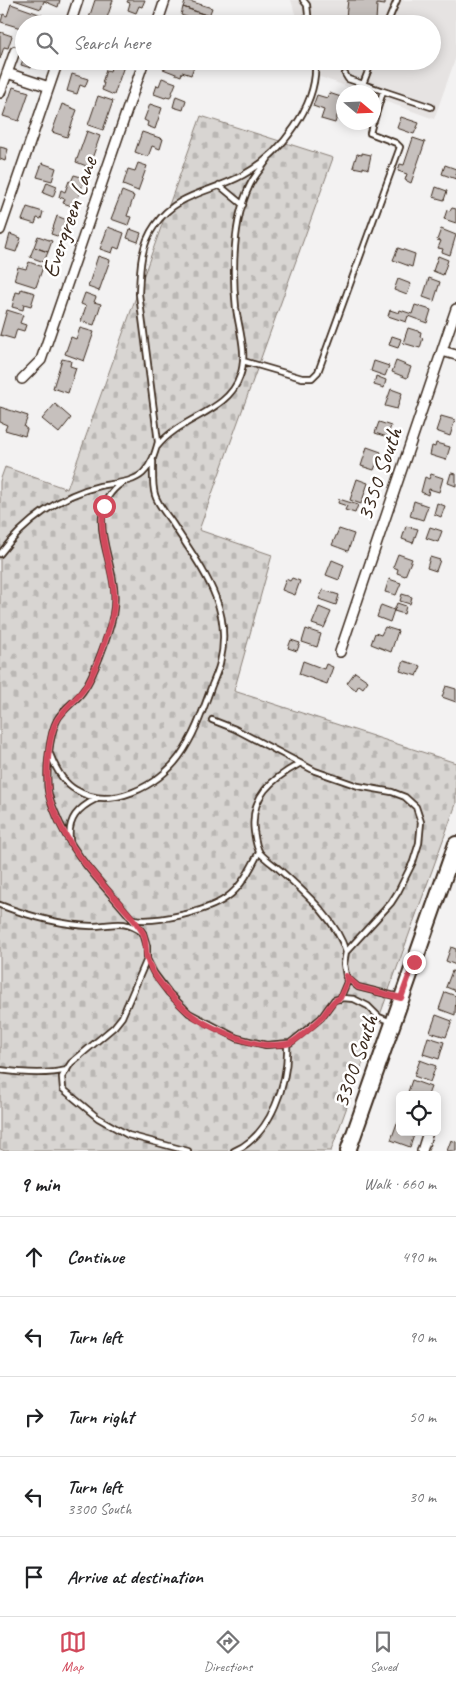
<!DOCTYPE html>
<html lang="en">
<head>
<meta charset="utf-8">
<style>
	body { margin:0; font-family:Caveat,sans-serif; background:#f2f2f2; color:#202124 }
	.controls { position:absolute; right:15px; bottom:15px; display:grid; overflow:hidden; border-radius:8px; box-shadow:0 2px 12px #0003 }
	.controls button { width:45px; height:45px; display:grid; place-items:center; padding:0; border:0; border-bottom:1px solid #e0e0e0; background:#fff; color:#202124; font:25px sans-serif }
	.compass { position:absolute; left:336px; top:85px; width:45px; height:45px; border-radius:50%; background:#fff; box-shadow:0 2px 12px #0003; rotate:109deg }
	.stop { position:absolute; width:15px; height:15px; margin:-11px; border:4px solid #d1495b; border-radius:50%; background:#fff }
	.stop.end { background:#d1495b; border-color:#fff; box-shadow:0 1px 5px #0008 }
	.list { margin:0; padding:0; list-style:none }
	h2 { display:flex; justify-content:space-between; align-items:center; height:65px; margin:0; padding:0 20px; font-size:21px }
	h2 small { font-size:16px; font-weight:400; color:#757577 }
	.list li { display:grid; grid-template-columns:32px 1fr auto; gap:15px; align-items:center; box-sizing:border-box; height:80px; padding:0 20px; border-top:1px solid #e0e0e0 }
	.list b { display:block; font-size:19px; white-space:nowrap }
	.list p { margin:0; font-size:16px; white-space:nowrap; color:#757577 }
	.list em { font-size:16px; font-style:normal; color:#757577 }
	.icon { flex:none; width:28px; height:28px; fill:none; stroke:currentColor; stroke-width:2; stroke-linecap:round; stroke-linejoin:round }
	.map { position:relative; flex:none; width:456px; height:1151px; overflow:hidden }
	.search { position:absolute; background:#fff; box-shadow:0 2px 12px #0003; left:15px; right:15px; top:15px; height:55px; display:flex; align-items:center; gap:12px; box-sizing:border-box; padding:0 18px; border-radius:28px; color:#757577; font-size:19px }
	.sheet { height:465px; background:#fff }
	nav { display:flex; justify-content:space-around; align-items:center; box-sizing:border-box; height:70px; border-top:1px solid #e0e0e0; background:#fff; font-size:14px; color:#757577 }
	nav a { display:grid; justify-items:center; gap:2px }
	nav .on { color:#d1495b }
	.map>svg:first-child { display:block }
	.built { fill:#e6e3e2 }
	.cemetery { fill:url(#cemetery-stones); stroke:#8a8078 }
	.building { fill:#c6c0bd; stroke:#3b2a1e }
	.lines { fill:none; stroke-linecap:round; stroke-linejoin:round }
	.service-casing { stroke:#3b2a1e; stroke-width:8 }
	.minor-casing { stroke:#3b2a1e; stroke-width:12 }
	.primary-casing { stroke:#3b2a1e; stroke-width:18 }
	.service { stroke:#fff; stroke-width:4.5 }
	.minor { stroke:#fff; stroke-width:9 }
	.primary { stroke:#fff; stroke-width:14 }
	.route { stroke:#d1495b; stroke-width:6 }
	.labels { text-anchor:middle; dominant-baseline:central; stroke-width:5; stroke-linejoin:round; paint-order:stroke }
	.street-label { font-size:24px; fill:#3b2a1e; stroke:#fff }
</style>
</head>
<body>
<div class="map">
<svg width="456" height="1151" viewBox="0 0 456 1151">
	<defs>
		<pattern id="cemetery-stones" width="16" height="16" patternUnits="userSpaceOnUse" patternTransform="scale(1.25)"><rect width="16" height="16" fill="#d8d5d2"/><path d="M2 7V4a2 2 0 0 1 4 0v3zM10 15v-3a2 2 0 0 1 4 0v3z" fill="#bab7b4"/></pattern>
	</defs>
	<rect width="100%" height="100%" fill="#f3f2f2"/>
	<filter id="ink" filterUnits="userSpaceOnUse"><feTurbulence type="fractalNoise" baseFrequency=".02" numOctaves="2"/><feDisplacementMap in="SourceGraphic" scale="10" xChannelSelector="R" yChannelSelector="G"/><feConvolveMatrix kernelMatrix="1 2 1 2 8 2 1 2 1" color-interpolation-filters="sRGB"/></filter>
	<g filter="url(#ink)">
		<path class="built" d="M291,0H456V57L434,119L374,97V92H362L312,74L308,61H432V24H298Z"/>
		<path class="cemetery" d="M201,116L333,158L199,530L272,555L234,691L456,763V804L331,1151H5L0,1149V481L5,467L67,489Z"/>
		<path class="building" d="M14,0H60L58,7L44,1L41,9Z
			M95,0H113L105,24L89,18Z
			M128,0H145L142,7L139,6L136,13L128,10L130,3L127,2Z
			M186,0L212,8L209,16L183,7Z
			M348,0H385V5L377,4L376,21L350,19V17H346Z
			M11,4L53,19L51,24H24V29L1,22L3,14L7,16Z
			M183,7L209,16L206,24L181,15Z
			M0,32L12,36L8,48L4,47L0,59Z
			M24,57V61H40L38,65L33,64L31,68L21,65Z
			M166,61H196L191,75L182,72L181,76L163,69Z
			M113,62L124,66L114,95L102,90L104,83H102L106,70L110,71Z
			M72,74L88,79L85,87L80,85L77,94L67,91Z
			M162,78L176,83L170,98L166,97L165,98L154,94L157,85L159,86Z
			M13,87L29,92L19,121L3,116Z
			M329,93L344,98L342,111L339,110L335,123L321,119L324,110L313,106L317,95L327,98Z
			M98,96L113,101L103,130L88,125Z
			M176,96L186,100L183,110L173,107Z
			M62,104L77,110L67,137L52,132Z
			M150,104L162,108L155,129L147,126L148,122L144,120Z
			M401,117L419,123L414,134L397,128Z
			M87,131L100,136L89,167L76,162Z
			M142,132L163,139L160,149L152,146L148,157L135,152Z
			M413,138L425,142L411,183L405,180L407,174L398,171L400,164L404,165Z
			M0,147L8,149L5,161L0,159Z
			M362,153L371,155L368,169L363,167V169L353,167L357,154L362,155Z
			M42,163L56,168L52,181L37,177Z
			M138,163L147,166L138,191L123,185L128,169L135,171Z
			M445,165L456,169V179L442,174Z
			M74,175L85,178L75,207L63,203L65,199L59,197L61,190L65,192L69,181L71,182Z
			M47,182L57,186L53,197L43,193Z
			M436,187L447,191L444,200L433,197Z
			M122,191L134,196L127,216L131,217L128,225L111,219Z
			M27,207L43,212L41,219L37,218L35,224L22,220Z
			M452,208L456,209V223L444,219L447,210L450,211Z
			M57,216L69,221L63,238L51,234Z
			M108,227L124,233L119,249L114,247L112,253L100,249Z
			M130,229L141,233L138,242L127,238Z
			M441,229L456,235L450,255L442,252L443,249L438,248L441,241L437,240Z
			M10,234L21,238L16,252L6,249Z
			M38,236L52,241L48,252L34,247Z
			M34,247L48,252L44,262L30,257Z
			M398,248L415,254L412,267L393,260Z
			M98,256L110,260L99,291L88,287Z
			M438,256L448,260L443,275L433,271Z
			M29,262L43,267L36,287L14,280L18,267L26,269Z
			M429,278L440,282L434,301L423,297Z
			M398,279L411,284L407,295L394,290Z
			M21,289L35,293L31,306L24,304L23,310L12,307L16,292L20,293Z
			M85,293L96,297L94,302L101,304L94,325L81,321L86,306L81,304Z
			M415,305L431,310L427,323L408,316L406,322L388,316L390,310L399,313L400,310L412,314Z
			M7,310L23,315L20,323L26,325L24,331L17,329L14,339L0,335Z
			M80,328L94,332L84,361L65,354L71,337L76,339Z
			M408,328L421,332L420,337L423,338L420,348L403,343Z
			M392,336L401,339L398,348L389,345Z
			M62,359L71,361L70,366L76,368L68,393L53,388Z
			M374,361L389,366L385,376L371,371Z
			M396,361L411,367L407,378L392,372Z
			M376,376L386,380L384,388L374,385Z
			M391,389L402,393L397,409L385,406Z
			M55,404L71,418L59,433L42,419Z
			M0,407L28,416L24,427L27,429L25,436L5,430L7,425L0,422Z
			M441,416L455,420L450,436L436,431Z
			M379,422L391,426L387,437L375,433Z
			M436,443L450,447L446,460L430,455L432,446L435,447Z
			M367,447L381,452L374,470L361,466Z
			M451,473L456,474V486L448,483Z
			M431,474L443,478L439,492L429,489L428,495L421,492L425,477L429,479Z
			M357,479L368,483L361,504L350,500Z
			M339,499L358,505L355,513L345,510L347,506L338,503Z
			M414,501L428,506L423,520L410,516Z
			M437,503L445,506L441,517L434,514Z
			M406,526L418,529L413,543L402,539Z
			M430,527L442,531L438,542L426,538Z
			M339,529L354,534L348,551L332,545Z
			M398,554L412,559L405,576L397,573L398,569L393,567Z
			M430,557L440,560L436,571L427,568Z
			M332,560L344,565L339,580L326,575Z
			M292,578L300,581L295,595L282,590L286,579L290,581Z
			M389,579L401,583L396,595L385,592Z
			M323,590L339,595L336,605L319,599Z
			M402,594L412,597L410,604L400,601Z
			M397,603L406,606L404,614L394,611Z
			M381,605L394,610L390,622L377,617Z
			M319,607L331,612L324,628L312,624Z
			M385,627L398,631L391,652L371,644L375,633L381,635Z
			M306,629L321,634L317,647L302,642Z
			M291,640L300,643L297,651L288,648Z
			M303,661L324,669L326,664L333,667L327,684L299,674Z
			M404,661L421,666L417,676L400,671Z
			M355,672L368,681L363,688L359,685L356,690L347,683Z
			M446,686L456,689V702L442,697Z
			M451,947L456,949V965L446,961Z
			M452,971L456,972V991L446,987Z
			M445,992L456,996L455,1015L439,1009Z
			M436,1015L452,1021L446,1037L430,1032Z
			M428,1037L444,1042L439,1059L423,1054Z
			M420,1060L436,1066L430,1082L414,1076Z
			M412,1080L431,1087L428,1095H407Z
			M397,1123L400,1124V1132H415L410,1147L391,1140Z
			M451,1140L456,1142V1151H447Z"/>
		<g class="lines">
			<defs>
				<path id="service" d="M303,0L307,5L309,24
					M387,24L397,0
					M345,74L348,79L363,84L372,61
					M363,84L383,91
					M374,121L383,91L431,107
					M219,185L243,205
					M243,361L302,378H312L318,372L400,147L396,143L370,133L373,122
					M157,447C179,417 228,413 240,376C248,355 239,329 236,308C232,271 233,221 249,187C253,177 262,168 268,159
					M122,483C86,507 108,548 113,581C115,591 115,604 113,615C109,634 93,680 80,695C73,703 62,710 57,720C49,735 46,772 48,790C49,797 52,805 55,812C74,861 112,892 143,933
					M0,554C24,522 60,495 100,486C114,483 132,483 143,473C152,464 155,453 158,442L139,294C140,270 140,246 155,225C178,192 211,193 243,175C280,155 319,105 315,61
					M212,720L235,729L315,771L358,786L392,792L405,797L416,807L421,822L419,843L413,862L398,892L391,903L346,952L344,964L347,982L340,999
					M50,754C55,767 63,783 76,790C110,811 158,786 179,757C195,735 203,710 212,685C215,678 218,671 220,663C234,607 201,568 173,524C167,515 158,505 155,495C152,484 153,472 153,461
					M299,764C272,779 250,796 254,831C255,838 256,847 260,853C265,859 274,865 280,870C305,893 336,919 346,952
					M70,841C67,819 78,808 96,799
					M0,905C29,916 60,925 91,926C114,926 122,918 143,933L147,946V959L154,973L169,993L189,1013L237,1038L266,1045L290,1043L321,1018L334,1000L343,998L354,999L368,1006L379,1017L391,1022
					M133,919C156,923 206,912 226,898C241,888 251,868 259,852
					M147,959L122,1017L114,1027L71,1063L62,1077L63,1089L98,1118L128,1135L188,1151
					M346,977L358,987L399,997
					M0,1070C21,1073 46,1075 67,1070
					M234,1151C271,1136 289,1081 287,1044"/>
				<path id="minor" d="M70,24L78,0
					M157,24L165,0
					M7,73L49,87
					M0,93L15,51
					M0,230L58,61
					M442,351L456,355
					M22,379L41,360L144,61
					M340,652L456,309
					M422,1151L428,1132"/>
				<path id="primary" d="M348,1151L456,844"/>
			</defs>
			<use href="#service" class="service-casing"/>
			<use href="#minor" class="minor-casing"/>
			<use href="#primary" class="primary-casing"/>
			<use href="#service" class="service"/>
			<use href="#minor" class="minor"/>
			<use href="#primary" class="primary"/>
		</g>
	</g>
	<g class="lines" filter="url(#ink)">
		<path class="route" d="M104,506C95,544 122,579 112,618C106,639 99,662 89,681C82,695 69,704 60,716C48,730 46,771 48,790C48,798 53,807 56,815C70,851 95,875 119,903C127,912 137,922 143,933C147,941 145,950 147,958C151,976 175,1001 188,1012C203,1025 248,1045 268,1045C274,1045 285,1045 290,1043C296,1041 318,1022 322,1017C328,1010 331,1001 340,998L347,982L346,976L358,987L401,998L414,962"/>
	</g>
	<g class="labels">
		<g class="street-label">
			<text transform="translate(69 217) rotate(-71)">Evergreen Lane</text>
			<text transform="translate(379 474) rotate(-71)">3350 South</text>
			<text transform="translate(355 1061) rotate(-71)">3300 South</text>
		</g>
	</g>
</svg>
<div class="controls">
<button><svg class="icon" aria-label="locate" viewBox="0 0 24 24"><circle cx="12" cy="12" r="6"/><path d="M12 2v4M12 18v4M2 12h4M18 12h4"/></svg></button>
</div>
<svg class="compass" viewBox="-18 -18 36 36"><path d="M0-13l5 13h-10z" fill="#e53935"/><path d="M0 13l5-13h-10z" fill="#757577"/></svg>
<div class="stop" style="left:104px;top:506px"></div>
<div class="stop end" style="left:414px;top:962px"></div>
<div class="search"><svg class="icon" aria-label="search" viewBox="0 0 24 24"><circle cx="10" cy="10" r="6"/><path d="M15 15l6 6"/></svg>Search here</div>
</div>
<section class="sheet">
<h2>9 min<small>Walk · 660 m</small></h2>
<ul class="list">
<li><svg class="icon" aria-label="ahead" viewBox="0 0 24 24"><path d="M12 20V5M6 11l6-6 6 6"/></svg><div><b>Continue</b></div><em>490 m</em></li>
<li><svg class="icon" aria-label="left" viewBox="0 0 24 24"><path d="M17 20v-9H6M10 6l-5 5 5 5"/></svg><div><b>Turn left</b></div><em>90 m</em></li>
<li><svg class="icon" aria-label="right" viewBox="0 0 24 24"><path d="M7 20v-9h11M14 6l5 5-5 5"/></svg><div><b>Turn right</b></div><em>50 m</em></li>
<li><svg class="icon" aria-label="left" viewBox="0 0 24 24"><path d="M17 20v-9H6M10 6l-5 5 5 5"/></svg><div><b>Turn left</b><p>3300 South</p></div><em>30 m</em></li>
<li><svg class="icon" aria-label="arrive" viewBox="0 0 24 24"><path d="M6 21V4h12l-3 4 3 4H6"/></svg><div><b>Arrive at destination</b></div></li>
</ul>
</section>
<nav>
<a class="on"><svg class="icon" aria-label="map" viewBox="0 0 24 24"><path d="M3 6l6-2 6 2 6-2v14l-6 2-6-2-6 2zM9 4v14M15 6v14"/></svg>Map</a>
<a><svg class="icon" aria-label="directions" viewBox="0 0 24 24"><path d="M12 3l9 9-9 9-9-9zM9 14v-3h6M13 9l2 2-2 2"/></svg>Directions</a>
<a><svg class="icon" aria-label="saved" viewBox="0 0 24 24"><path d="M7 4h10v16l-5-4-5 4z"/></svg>Saved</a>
</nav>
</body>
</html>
